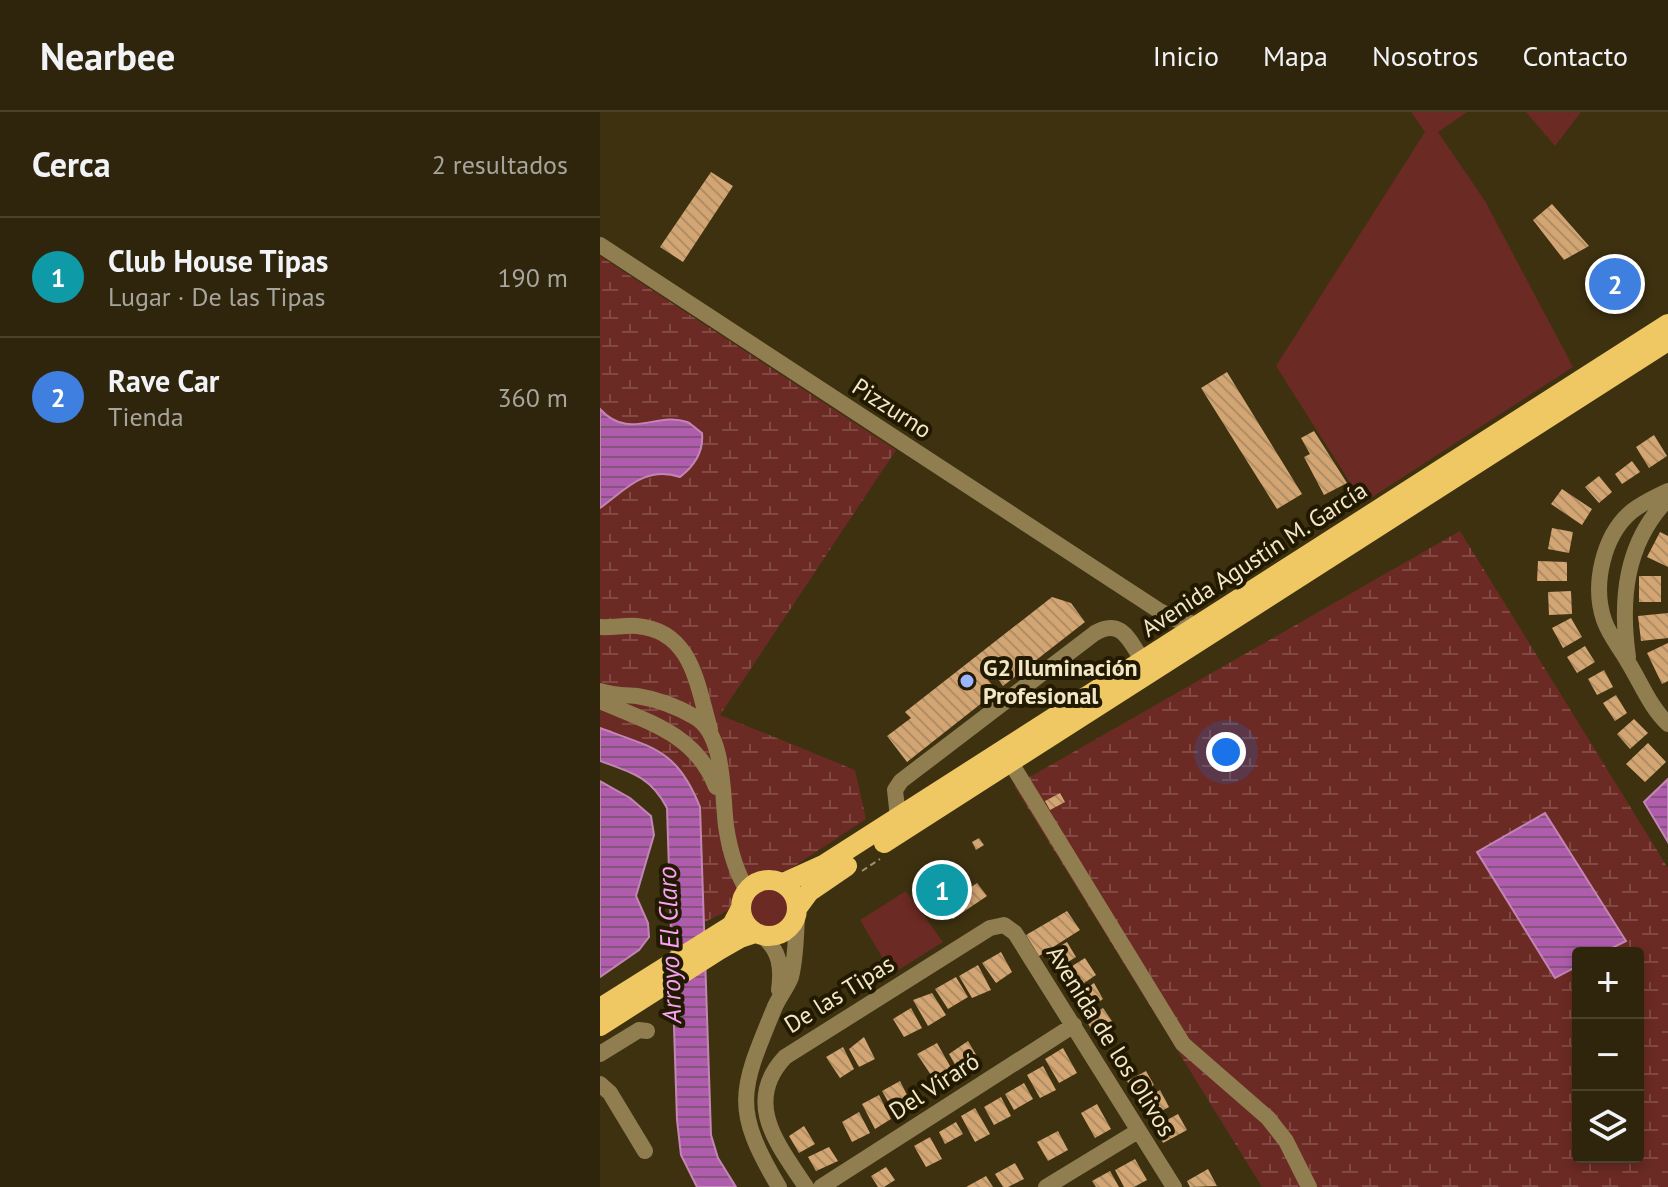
<!DOCTYPE html>
<html lang="es">
<head>
<meta charset="utf-8">
<style>
	body { margin:0; font-family:"PT Sans",sans-serif; background:#3a311a; color:#f1f3f6 }
	.controls { position:absolute; right:24px; bottom:24px; display:grid; overflow:hidden; border-radius:8px; box-shadow:0 4px 12px #0003 }
	.controls button { width:72px; height:72px; display:grid; place-items:center; padding:0; border:0; border-bottom:2px solid #49422d; background:#2e250c; color:#f1f3f6; font:40px sans-serif }
	.you { position:absolute; left:626px; top:640px; width:28px; height:28px; margin:-20px; border:6px solid #fff; border-radius:50%; background:#1a73e8; box-shadow:0 0 0 12px #1a73e833 }
	.badge { display:grid; place-items:center; width:52px; height:52px; border-radius:50%; background:#bca0f2; color:#fff; font-size:26px; font-weight:700 }
	.pin { position:absolute; translate:-50% -50%; border:4px solid #fff; box-shadow:0 2px 8px #0006 }
	.list { margin:0; padding:0; list-style:none }
	h2 { display:flex; justify-content:space-between; align-items:center; height:104px; margin:0; padding:0 32px; font-size:34px }
	h2 small { font-size:26px; font-weight:400; color:#a7a59d }
	.list li { display:grid; grid-template-columns:52px 1fr auto; gap:24px; align-items:center; box-sizing:border-box; height:120px; padding:0 32px; border-top:2px solid #49422d }
	.list b { display:block; font-size:30px; white-space:nowrap }
	.list p { margin:0; font-size:26px; white-space:nowrap; color:#a7a59d }
	.list em { font-size:26px; font-style:normal; color:#a7a59d }
	.icon { flex:none; width:44px; height:44px; fill:none; stroke:currentColor; stroke-width:2; stroke-linecap:round; stroke-linejoin:round }
	.map { position:relative; flex:none; width:1068px; height:1075px; overflow:hidden }
	header { display:flex; align-items:center; gap:48px; box-sizing:border-box; height:112px; padding:0 40px; background:#2e250c; border-bottom:2px solid #49422d }
	header strong { font-size:38px }
	nav { display:flex; gap:44px; margin-inline-start:auto; font-size:28px }
	main { display:flex }
	aside { flex:1; background:#2e250c }
	.map>svg:first-child { display:block }
	.green { fill:#6b2a23 }
	.wetland { fill:url(#wetland-marsh); fill-rule:evenodd }
	.water { fill:url(#water-rules); stroke:#c386b4; stroke-width:2 }
	.building { fill:url(#building-back-hatch) }
	.lines { fill:none; stroke-linecap:round; stroke-linejoin:round }
	.path { stroke:#9c9070; stroke-width:2; stroke-dasharray:6 4; stroke-linecap:butt }
	.minor { stroke:#907e50; stroke-width:16 }
	.major { stroke:#efc864; stroke-width:20 }
	.poi-dot { fill:#9ab5fd; stroke:#221901; stroke-width:3 }
	.labels { text-anchor:middle; dominant-baseline:central; stroke-width:8; stroke-linejoin:round; paint-order:stroke }
	.street-label { font-size:24px; fill:#f3e7c8; stroke:#221901 }
	.poi-label { font-size:24px; font-weight:bold; fill:#f3e7c8; stroke:#221901; text-anchor:start }
	.water-label { font-size:26px; font-style:italic; fill:#f8a3f3; stroke:#221901 }
</style>
</head>
<body>
<header>
<strong>Nearbee</strong>
<nav><a>Inicio</a><a>Mapa</a><a>Nosotros</a><a>Contacto</a></nav>
</header>
<main>
<aside>
<h2>Cerca<small>2 resultados</small></h2>
<ul class="list">
<li><span class="badge" style="background:#0f9aa8">1</span><div><b>Club House Tipas</b><p>Lugar · De las Tipas</p></div><em>190 m</em></li>
<li><span class="badge" style="background:#3f7fe0">2</span><div><b>Rave Car</b><p>Tienda</p></div><em>360 m</em></li>
</ul>
</aside>
<div class="map">
<svg width="1068" height="1075" viewBox="0 0 1068 1075">
	<defs>
		<pattern id="wetland-marsh" width="20" height="14" patternUnits="userSpaceOnUse" patternTransform="scale(2)"><rect width="20" height="14" fill="#6b2a23"/><path d="M1 5h8M5 5V1M11 12h8M15 12V8" fill="none" stroke="#814941"/></pattern>
		<pattern id="water-rules" width="6" height="5" patternUnits="userSpaceOnUse" patternTransform="scale(2)"><rect width="6" height="5" fill="#af5cac"/><path d="M0 2.5h6" fill="none" stroke="#86537f"/></pattern>
		<pattern id="building-back-hatch" width="6" height="6" patternUnits="userSpaceOnUse" patternTransform="scale(2)"><rect width="6" height="6" fill="#d3a573"/><path d="M-1 5l2 2M0 0l6 6M5-1l2 2" fill="none" stroke="#b08d65"/></pattern>
	</defs>
	<rect width="100%" height="100%" fill="#3d3110"/>
	<path class="green" d="M811,0H867L838,20L885,89L973,255L763,391L676,254L825,20Z
		M926,0H981L955,34Z
		M148 798a22 22 0 1 1 44 0a22 22 0 1 1-44 0Z
		M306,779L343,830L292,862L260,808Z"/>
	<path class="wetland" d="M0,144L296,338L120,603L255,658L266,707L187,759L163,760L153,763L141,774L131,797L103,811L100,695L59,638L0,616Z
		M860,419L1068,756V1075H662L414,674ZM978,841H1038V1045H978Z"/>
	<path class="water" d="M0,297C29,329 57,299 87,310C92,312 97,318 102,321C104,340 94,354 80,365C45,353 25,378 0,396Z
		M0,616C53,636 77,637 100,695L111,1023L118,1046L136,1075H97L81,1043L77,1008L67,696C51,665 31,660 0,649Z
		M1068,667V730L1044,690Z
		M0,669L30,686L51,704L54,723L36,784L48,811L49,825L39,838L0,865Z
		M945,701L1026,829L1002,841H978V854L955,866L877,740Z"/>
	<path class="building" d="M111,60L133,74L83,150L60,135Z
		M952,92L989,134L964,148L933,108Z
		M627,260L702,382L677,397L601,276Z
		M714,319L747,371L724,383L704,345L710,342L701,326Z
		M1054,323L1067,344L1049,356L1036,335Z
		M1032,349L1040,360L1022,372L1015,362Z
		M999,364L1012,380L999,391L985,375Z
		M962,377L992,397L982,413L951,392Z
		M952,416L973,420L969,441L948,437Z
		M1060,420L1068,424V455L1047,445Z
		M938,449L967,450V469H937Z
		M1039,464H1061V490H1039Z
		M971,479L972,502L949,503L948,480Z
		M452,485L471,491L485,510L403,574L392,558L385,564L397,579L307,650L287,624L311,606L305,600Z
		M1068,501V526L1041,529L1038,504Z
		M971,506L982,525L963,536L952,516Z
		M1068,531V569L1062,572L1047,541Z
		M985,534L995,550L977,561L967,545Z
		M1004,558L1013,575L997,583L988,567Z
		M1016,583L1027,601L1015,609L1003,591Z
		M1034,607L1048,621L1030,637L1017,622Z
		M1048,631L1066,650L1045,670L1026,652Z
		M460,681L465,690L450,698L445,689Z
		M379,726L384,733L376,738L372,730Z
		M338,758L356,785L377,771L387,784L353,807L326,766Z
		M467,799L480,818L439,844L426,823Z
		M467,830L476,845L455,858L447,842Z
		M401,840L412,860L396,871L382,851Z
		M485,846L496,863L472,879L461,861Z
		M378,853L391,878L372,886L359,864Z
		M356,865L368,885L348,897L335,877Z
		M494,871L503,887L485,899L474,885Z
		M332,881L346,903L328,914L313,888Z
		M311,896L322,916L304,925L293,907Z
		M503,896L514,912L495,924L485,906Z
		M264,925L275,947L259,955L249,937Z
		M368,929L381,951L360,961L349,942Z
		M337,931L358,968L341,978L317,942Z
		M243,935L254,957L240,966L226,945Z
		M463,936L477,961L459,971L445,947Z
		M443,954L456,978L440,986L427,963Z
		M546,959L554,973L535,983L527,969Z
		M300,969L312,993L296,1004L282,979Z
		M424,971L433,987L414,998L405,982Z
		M560,978L569,995L548,1006L538,990Z
		M279,983L291,1007L275,1017L262,992Z
		M401,985L411,1004L394,1013L384,995Z
		M497,992L511,1017L495,1026L481,1001Z
		M375,996L390,1022L375,1030L361,1004Z
		M259,1000L270,1021L252,1030L242,1010Z
		M578,1002L587,1018L563,1031L554,1015Z
		M356,1010L363,1022L345,1032L339,1020Z
		M204,1014L215,1032L199,1041L189,1024Z
		M458,1019L468,1038L448,1049L437,1030Z
		M330,1025L342,1047L326,1055L314,1034Z
		M229,1035L238,1049L216,1059L208,1045Z
		M535,1047L547,1068L534,1075H524L515,1058Z
		M415,1051L424,1067L408,1075H403L395,1062Z
		M286,1055L295,1068L284,1075H278L271,1064Z
		M608,1057L617,1074L590,1075L587,1069Z
		M510,1059L519,1075H496L492,1069Z
		M386,1064L393,1075H366Z"/>
	<g class="lines">
		<path class="path" d="M262,759L280,747"/>
		<path class="minor" d="M0,133L558,498L577,508L600,513
			M1068,379C1055,385 1042,391 1031,400C1003,424 992,473 1004,508C1009,523 1020,536 1028,550C1041,571 1050,595 1068,612
			M0,515C12,516 25,513 37,514C93,519 97,574 110,617
			M1028,545C1020,488 1025,431 1068,387
			M0,579C12,583 24,583 37,584C56,587 78,595 95,605C125,622 122,682 126,714C129,734 136,760 147,778
			M0,589C48,610 96,622 116,675
			M411,651L583,932L668,1006L686,1029L709,1075
			M298,706L295,678L301,669L495,521C522,505 530,530 543,549
			M162,824C180,838 182,856 179,878
			M0,942L39,918L47,919
			M0,972L10,981L45,1039
			M179,1075C132,996 140,979 174,897C178,886 187,876 191,865C196,845 196,823 197,803
			M206,1075C179,1034 142,991 185,945L390,816L404,813L415,821L574,1075
			M221,1075L474,913
			M446,1075L538,1019"/>
		<path class="major" d="M284,731L1068,229
			M141 796a28 28 0 1 1 56 0a28 28 0 1 1-56 0Z
			M183,771L225,752L1068,212
			M198,795L209,780L247,754
			M0,896L126,817L132,813L141,796
			M0,914L119,838L140,826L155,821"/>
	</g>
	<circle class="poi-dot" cx="367" cy="569" r="8"/>
	<g class="labels">
		<g class="street-label">
			<text transform="translate(292 296) rotate(33)">Pizzurno</text>
			<text transform="translate(654 447) rotate(-33)">Avenida Agustín M. García</text>
			<text transform="translate(239 882) rotate(-32)">De las Tipas</text>
			<text transform="translate(511 929) rotate(58)">Avenida de los Olivos</text>
			<text transform="translate(334 974) rotate(-33)">Del Viraró</text>
		</g>
		<g class="poi-label">
			<text x="383" y="555">G2 Iluminación<tspan x="383" dy="28">Profesional</tspan></text>
		</g>
		<g class="water-label">
			<text transform="translate(69 833) rotate(-92)">Arroyo El Claro</text>
		</g>
	</g>
</svg>
<div class="controls">
<button>+</button>
<button>−</button>
<button><svg class="icon" aria-label="layers" viewBox="0 0 24 24"><path d="M12 4l9 5-9 5-9-5zM3 14l9 5 9-5"/></svg></button>
</div>
<div class="you"></div>
<div class="pin badge" style="left:342px;top:778px;background:#0f9aa8">1</div>
<div class="pin badge" style="left:1015px;top:172px;background:#3f7fe0">2</div>
</div>
</main>
</body>
</html>
